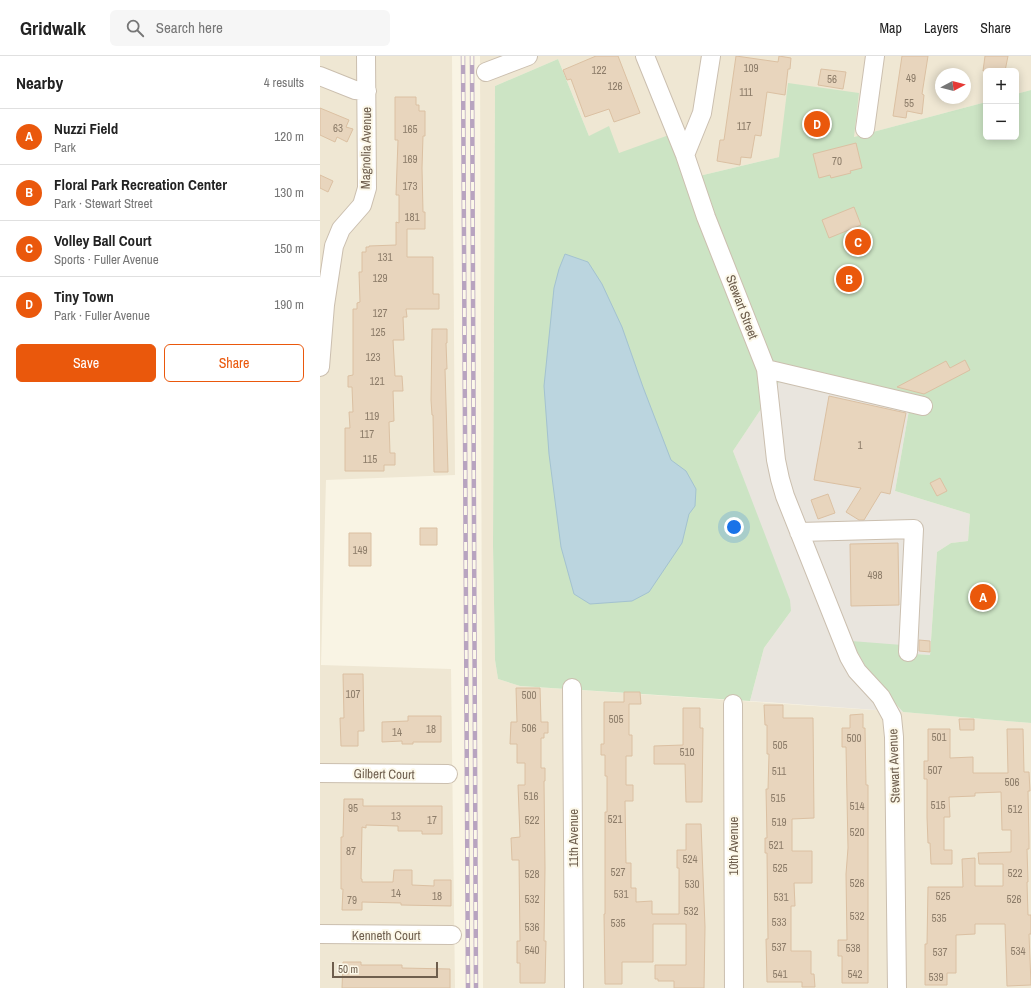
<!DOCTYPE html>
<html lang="en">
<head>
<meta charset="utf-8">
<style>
	body { margin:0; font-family:"Archivo Narrow",sans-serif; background:#f6f6f6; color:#222 }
	.controls { position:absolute; right:12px; top:12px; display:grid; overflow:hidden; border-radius:6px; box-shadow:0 2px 10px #0003 }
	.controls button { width:36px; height:36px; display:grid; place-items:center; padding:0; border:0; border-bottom:1px solid #e0e0e0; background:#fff; color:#222; font:20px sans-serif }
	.compass { position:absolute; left:615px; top:12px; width:36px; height:36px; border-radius:50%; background:#fff; box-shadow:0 2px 10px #0003; rotate:83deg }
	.scale { position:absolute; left:12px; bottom:10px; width:106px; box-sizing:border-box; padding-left:4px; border:2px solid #6e5e4d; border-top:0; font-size:11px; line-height:14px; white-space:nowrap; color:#6e5e4d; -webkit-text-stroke:3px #fcf8e9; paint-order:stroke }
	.you { position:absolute; left:414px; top:471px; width:14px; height:14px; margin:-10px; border:3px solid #fff; border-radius:50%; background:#1a73e8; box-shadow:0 0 0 6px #1a73e833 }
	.badge { display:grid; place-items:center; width:26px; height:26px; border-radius:50%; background:#ea580c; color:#fff; font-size:13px; font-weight:700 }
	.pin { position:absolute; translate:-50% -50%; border:2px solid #fff; box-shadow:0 1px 4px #0006 }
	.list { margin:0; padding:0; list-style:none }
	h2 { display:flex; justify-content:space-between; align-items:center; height:52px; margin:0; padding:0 16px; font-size:17px }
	h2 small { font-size:13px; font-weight:400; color:#767676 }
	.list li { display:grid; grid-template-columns:26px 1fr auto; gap:12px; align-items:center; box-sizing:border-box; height:56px; padding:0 16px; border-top:1px solid #e0e0e0 }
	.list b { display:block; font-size:15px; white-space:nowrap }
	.list p { margin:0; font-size:13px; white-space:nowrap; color:#767676 }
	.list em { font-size:13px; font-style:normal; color:#767676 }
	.actions { display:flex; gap:8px; padding:12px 16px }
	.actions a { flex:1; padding:9px 0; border:1px solid #ea580c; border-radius:6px; text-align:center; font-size:14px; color:#ea580c }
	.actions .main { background:#ea580c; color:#fff }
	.icon { flex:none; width:22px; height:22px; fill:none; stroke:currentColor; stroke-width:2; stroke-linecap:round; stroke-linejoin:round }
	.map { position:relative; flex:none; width:711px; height:932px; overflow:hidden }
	header { display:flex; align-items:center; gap:24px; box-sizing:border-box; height:56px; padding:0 20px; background:#fff; border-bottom:1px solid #e0e0e0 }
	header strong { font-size:19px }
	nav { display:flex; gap:22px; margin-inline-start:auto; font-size:14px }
	.search { width:280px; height:36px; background:#f6f6f6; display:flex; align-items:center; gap:10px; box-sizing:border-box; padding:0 14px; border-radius:6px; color:#767676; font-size:15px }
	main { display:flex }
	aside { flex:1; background:#fff }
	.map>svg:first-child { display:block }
	.residential { fill:#efe7d3; fill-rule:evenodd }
	.industrial { fill:#e9e5de }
	.green { fill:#cce4c4 }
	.water { fill:#bbd5df; stroke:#a3c2d0 }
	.building { fill:#e8d5bd; stroke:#dbc0a2 }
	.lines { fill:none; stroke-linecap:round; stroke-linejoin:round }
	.minor-casing { stroke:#cbbfaf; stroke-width:20 }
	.minor { stroke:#fff; stroke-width:18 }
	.rail-casing { stroke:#b8a4c0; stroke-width:4.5 }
	.rail { stroke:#fcf8e9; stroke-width:3; stroke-dasharray:9; stroke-linecap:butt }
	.labels { text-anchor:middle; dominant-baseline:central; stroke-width:4; stroke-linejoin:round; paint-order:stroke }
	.number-label { font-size:11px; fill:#8c7c69 }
	.street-label { font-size:13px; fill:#6e5e4d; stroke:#fcf8e9 }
</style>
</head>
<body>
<header>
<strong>Gridwalk</strong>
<div class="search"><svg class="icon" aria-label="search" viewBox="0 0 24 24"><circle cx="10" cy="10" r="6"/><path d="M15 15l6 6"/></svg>Search here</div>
<nav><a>Map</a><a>Layers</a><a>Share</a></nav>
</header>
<main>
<aside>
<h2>Nearby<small>4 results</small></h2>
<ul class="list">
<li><span class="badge">A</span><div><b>Nuzzi Field</b><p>Park</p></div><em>120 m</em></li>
<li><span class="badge">B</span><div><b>Floral Park Recreation Center</b><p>Park · Stewart Street</p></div><em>130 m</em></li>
<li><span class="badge">C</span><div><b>Volley Ball Court</b><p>Sports · Fuller Avenue</p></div><em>150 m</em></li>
<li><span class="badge">D</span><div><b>Tiny Town</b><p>Park · Fuller Avenue</p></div><em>190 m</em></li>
</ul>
<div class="actions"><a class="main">Save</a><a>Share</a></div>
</aside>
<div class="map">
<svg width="711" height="932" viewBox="0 0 711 932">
	<rect width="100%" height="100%" fill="#f9f4e4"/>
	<path class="residential" d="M0,0H132L135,419L6,424L1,609L131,613L135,932H0Z
		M160,0H711V34L696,38V15H666V46L459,101L379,120L299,97L269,80L238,3L175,30L173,490L175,604L178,623L200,630L583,656L711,667V932H163ZM621,18H645V42H621Z"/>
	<path class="industrial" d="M459,326L589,354L575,435L650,458L648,485L631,487L617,496L610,599L595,598L553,623L583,656L430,645L444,592L471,555L413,395Z"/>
	<path class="green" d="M238,3L269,80L289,70L299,97L349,79L379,120L459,101L468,27L539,37L534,81L666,46V81H696V38L711,34V667L583,656L553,623L531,585L595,590V598L610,599L617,496L631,487L648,485L650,458L575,435L589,354L459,326L413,395L470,544L471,555L444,592L430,645L200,630L178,623L175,604L173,490L175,30Z"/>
	<path class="water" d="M245,198L268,206L282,228L302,271L323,331L351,404L366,415L376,433L375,450L369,458L362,487L329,536L312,545L270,548L254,538L241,491L229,398L224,330L234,232L239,213Z"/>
	<path class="building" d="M276,0H298L320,57L294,66L289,53L265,61L251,23L247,24L243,14Z
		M416,0L458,6L459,0L471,2L470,13H468L465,39L447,36L441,80L435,79L431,102L421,101L420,109L397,105L400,84H404Z
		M582,0H608L602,38L604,39L602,58L587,55L586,62L573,60Z
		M665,0H688L685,15H663Z
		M501,13L526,16L523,33L498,29Z
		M75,41H96V49H99V55H105V80H103L102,112L103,156H105V173H87V201H113V238H119V253H86L87,261H83L84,284H73L75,320H82L83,335H73L74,365L69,366L70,397H75V409H64V415H25V372H30L29,356H33L32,331H28V320L33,319V253H37V247L40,246L39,216H42V196H46V191H49V190L76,189V166L79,167V139H76L78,84H75Z
		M0,52L29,64L26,71L33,73L27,86L17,81L15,86L0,79Z
		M536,87L542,112L530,115L531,117L511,122L510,119L499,122L493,98Z
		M0,119L13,125L8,136L0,132Z
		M534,151L541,169L509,182L502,164Z
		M112,273H127V287H126L127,313H125L128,416H114L113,359H112L111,344Z
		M645,304L650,314L604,338L577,331L626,305L630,312Z
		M509,340L586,357L570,438L561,436L544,464H539L526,456L541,432L494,424Z
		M620,422L627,435L617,440L610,427Z
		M508,438L515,457L498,463L491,444Z
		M100,472H117V489H100Z
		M29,477H51V510H29Z
		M578,487L579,549L531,550L530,488Z
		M599,584L610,585V596L599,595Z
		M23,618H43L44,675H38V690H21L20,662H24Z
		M196,632H220L221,666H228V677H224V682H221V712H225V725H224L225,812L224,885H226L225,927H200V907H197V885H200L199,804H192L191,782L200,781L198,729H205V707H197V688H190L191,666H197Z
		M304,636H320L321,648H309V679H312V700H306V729H313V745H305L306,807H311V832H316V846L332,845V858H359V812H357V794H366V768H381L385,871L384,932H354V925H338V923H335V909H366V868H333V906H302V928H285L284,858H285V756H287V720H285V699H281V688H284V646H304Z
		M444,649H463V662H493L494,762L472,763V795H492V827H474L475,850H471V895H491V918H494L495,931H482V926H447L446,883H448L447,797H445V782H447L446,733H448L449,698H447V669H445Z
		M363,652H380V672H383L382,746H366L365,708H334V690L363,689Z
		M543,658V672H545L546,729H548V927H522V900H518V884H527L526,818L528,792L526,691H522V672H530V659Z
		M88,660H121V686H93V688H82V685L62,686V666L88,665Z
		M639,663H654V674H640Z
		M608,673H630V702L653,701V717H688L687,673H703L704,716H709L710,735H708L709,786V793H707L708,826H707L708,859H711V878H709L711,929L687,930L685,868H655V878L636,879V917H627V929H605V888H607L608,831H643L642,803L655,802V830H683V808H659L658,797L691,796V774H682L681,736L655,737V740L629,741L630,761H624V794H632V808H611L610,787H608L607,761V723H604V705H608Z
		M24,743H43V750H122V778H102V775H78V770L46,769V772L42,771L41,823H42V826H73L74,814H92V829L114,830V824H131V850L81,849V847L42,846V854H22L23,833H21V781H23Z
		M23,906H41V909H82V912L130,913V932H22Z"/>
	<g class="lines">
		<defs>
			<path id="minor" d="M325,0L365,99L386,161L446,313L456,404L460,423L465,440L529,601L537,615L561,641L572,661L574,681L577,932
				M166,16L208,0
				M0,20L35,34L47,35
				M545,73L555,0
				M365,99L382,57L391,0
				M0,311L5,249L14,190L21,173L42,149L47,132L46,0
				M446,313L603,350
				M479,476L594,473L588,596
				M252,632L254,932
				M413,648L414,932
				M0,717L128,718
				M0,878L132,879"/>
		</defs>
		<use href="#minor" class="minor-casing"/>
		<use href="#minor" class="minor"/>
		<defs>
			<path id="rail" d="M143,0L148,932
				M152,0L156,932"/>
		</defs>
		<use href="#rail" class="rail-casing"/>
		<use href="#rail" class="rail"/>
	</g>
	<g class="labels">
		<g class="number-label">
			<text x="431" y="12">109</text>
			<text x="279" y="14">122</text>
			<text x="591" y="22">49</text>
			<text x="512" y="23">56</text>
			<text x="295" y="30">126</text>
			<text x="426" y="36">111</text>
			<text x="589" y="47">55</text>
			<text x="424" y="70">117</text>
			<text x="18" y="72">63</text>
			<text x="90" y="73">165</text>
			<text x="90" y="103">169</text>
			<text x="517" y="105">70</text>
			<text x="90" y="130">173</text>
			<text x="92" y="161">181</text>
			<text x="65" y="201">131</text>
			<text x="60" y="222">129</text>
			<text x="60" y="257">127</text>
			<text x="58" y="276">125</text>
			<text x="53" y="301">123</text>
			<text x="57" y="325">121</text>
			<text x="52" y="360">119</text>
			<text x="47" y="378">117</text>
			<text x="540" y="389">1</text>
			<text x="50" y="403">115</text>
			<text x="40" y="494">149</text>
			<text x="555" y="519">498</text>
			<text x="33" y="638">107</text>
			<text x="209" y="639">500</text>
			<text x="296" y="663">505</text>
			<text x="209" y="672">506</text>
			<text x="111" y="673">18</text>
			<text x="77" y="676">14</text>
			<text x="619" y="681">501</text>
			<text x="534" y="682">500</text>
			<text x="460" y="689">505</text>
			<text x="367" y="696">510</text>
			<text x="615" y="714">507</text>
			<text x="459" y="715">511</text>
			<text x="692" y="726">506</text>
			<text x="211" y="740">516</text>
			<text x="458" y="742">515</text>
			<text x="618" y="749">515</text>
			<text x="537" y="750">514</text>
			<text x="33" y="752">95</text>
			<text x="695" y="753">512</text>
			<text x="76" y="760">13</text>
			<text x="295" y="763">521</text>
			<text x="112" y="764">17</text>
			<text x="212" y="764">522</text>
			<text x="459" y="766">519</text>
			<text x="537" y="776">520</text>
			<text x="456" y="789">521</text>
			<text x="31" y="795">87</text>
			<text x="370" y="803">524</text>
			<text x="460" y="812">525</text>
			<text x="298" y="816">527</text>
			<text x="695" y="817">522</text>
			<text x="212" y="818">528</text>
			<text x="537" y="827">526</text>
			<text x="372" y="828">530</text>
			<text x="76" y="837">14</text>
			<text x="301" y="838">531</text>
			<text x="117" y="840">18</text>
			<text x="623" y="840">525</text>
			<text x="461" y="841">531</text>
			<text x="212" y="843">532</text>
			<text x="694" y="843">526</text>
			<text x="32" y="844">79</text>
			<text x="371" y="855">532</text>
			<text x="537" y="860">532</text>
			<text x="619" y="862">535</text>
			<text x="459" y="866">533</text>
			<text x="298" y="867">535</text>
			<text x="212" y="871">536</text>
			<text x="459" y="891">537</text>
			<text x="533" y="892">538</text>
			<text x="212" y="894">540</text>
			<text x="698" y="895">534</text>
			<text x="620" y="896">537</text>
			<text x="460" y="918">541</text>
			<text x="535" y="918">542</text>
			<text x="616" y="921">539</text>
		</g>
		<g class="street-label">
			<text transform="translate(46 92) rotate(-89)">Magnolia Avenue</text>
			<text transform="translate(422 251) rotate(69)">Stewart Street</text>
			<text transform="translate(574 710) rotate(-92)">Stewart Avenue</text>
			<text transform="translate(64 718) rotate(1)">Gilbert Court</text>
			<text transform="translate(253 782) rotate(-90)">11th Avenue</text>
			<text transform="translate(413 790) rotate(-90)">10th Avenue</text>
			<text x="66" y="879">Kenneth Court</text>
		</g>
	</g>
</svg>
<div class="controls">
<button>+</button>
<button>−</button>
</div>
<svg class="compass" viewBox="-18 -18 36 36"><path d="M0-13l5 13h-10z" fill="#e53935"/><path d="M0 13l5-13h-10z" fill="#767676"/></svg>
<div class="scale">50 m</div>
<div class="you"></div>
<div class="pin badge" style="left:663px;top:541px">A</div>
<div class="pin badge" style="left:529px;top:223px">B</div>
<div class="pin badge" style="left:538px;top:186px">C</div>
<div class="pin badge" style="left:497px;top:68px">D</div>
</div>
</main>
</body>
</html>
